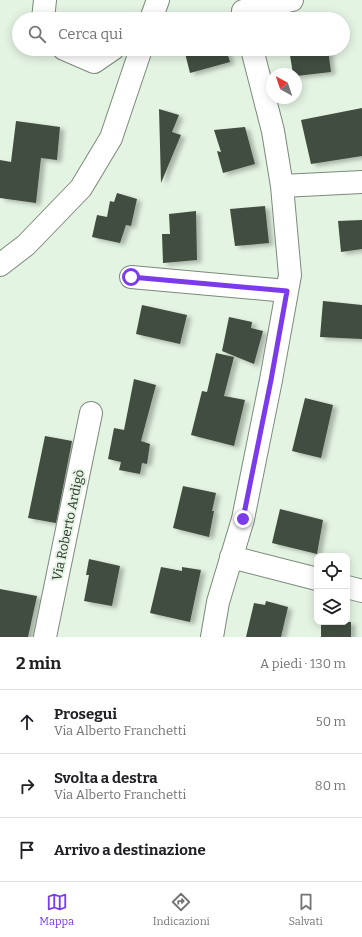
<!DOCTYPE html>
<html lang="it">
<head>
<meta charset="utf-8">
<style>
	body { margin:0; font-family:Bitter,serif; background:#f6f6f6; color:#202124 }
	.controls { position:absolute; right:12px; bottom:12px; display:grid; overflow:hidden; border-radius:8px; box-shadow:0 2px 10px #0003 }
	.controls button { width:36px; height:36px; display:grid; place-items:center; padding:0; border:0; border-bottom:1px solid #e0e0e0; background:#fff; color:#202124; font:20px sans-serif }
	.compass { position:absolute; left:266px; top:68px; width:36px; height:36px; border-radius:50%; background:#fff; box-shadow:0 2px 10px #0003; rotate:320deg }
	.stop { position:absolute; width:12px; height:12px; margin:-9px; border:3px solid #7c3aed; border-radius:50%; background:#fff }
	.stop.end { background:#7c3aed; border-color:#fff; box-shadow:0 1px 4px #0008 }
	.list { margin:0; padding:0; list-style:none }
	h2 { display:flex; justify-content:space-between; align-items:center; height:52px; margin:0; padding:0 16px; font-size:17px }
	h2 small { font-size:13px; font-weight:400; color:#757577 }
	.list li { display:grid; grid-template-columns:26px 1fr auto; gap:12px; align-items:center; box-sizing:border-box; height:64px; padding:0 16px; border-top:1px solid #e0e0e0 }
	.list b { display:block; font-size:15px; white-space:nowrap }
	.list p { margin:0; font-size:13px; white-space:nowrap; color:#757577 }
	.list em { font-size:13px; font-style:normal; color:#757577 }
	.icon { flex:none; width:22px; height:22px; fill:none; stroke:currentColor; stroke-width:2; stroke-linecap:round; stroke-linejoin:round }
	.map { position:relative; flex:none; width:362px; height:637px; overflow:hidden }
	.search { position:absolute; background:#fff; box-shadow:0 2px 10px #0003; left:12px; right:12px; top:12px; height:44px; display:flex; align-items:center; gap:10px; box-sizing:border-box; padding:0 14px; border-radius:22px; color:#757577; font-size:15px }
	.sheet { height:244px; background:#fff }
	nav { display:flex; justify-content:space-around; align-items:center; box-sizing:border-box; height:56px; border-top:1px solid #e0e0e0; background:#fff; font-size:11px; color:#757577 }
	nav a { display:grid; justify-items:center; gap:2px }
	nav .on { color:#7c3aed }
	.map>svg:first-child { display:block }
	.building { fill:#404d3f; filter:url(#shadow) }
	.lines { fill:none; stroke-linecap:round; stroke-linejoin:round }
	.minor-casing { stroke:#7b897a; stroke-width:24 }
	.minor { stroke:#fff; stroke-width:22 }
	.route { stroke:#7c3aed; stroke-width:5 }
	.labels { text-anchor:middle; dominant-baseline:central; stroke-width:4; stroke-linejoin:round; paint-order:stroke }
	.street-label { font-size:13px; fill:#323831; stroke:#e4f4e3 }
</style>
</head>
<body>
<div class="map">
<svg width="362" height="637" viewBox="0 0 362 637">
	<defs>
		<filter id="shadow"><feDropShadow dx="4.5" dy="2.5" stdDeviation="2" flood-color="#0004"/></filter>
	</defs>
	<rect width="100%" height="100%" fill="#e4f4e3"/>
	<path class="building" d="M184,49H226L230,62L190,73Z
		M289,49H328L331,72L296,76V74H293Z
		M362,108V156L311,164L301,120Z
		M159,109L179,115L172,132L181,135L161,183Z
		M16,121L60,127L57,160L41,158L36,203L0,198V160L11,162Z
		M245,127L255,164L223,173L217,151L221,152L214,130Z
		M117,193L137,199L131,226L126,225L120,243L92,237L97,215L107,217L110,201L114,202Z
		M265,206L269,243L235,246L230,209Z
		M196,211L197,260L163,263L162,234H170L169,214Z
		M362,220V249L341,252L338,221Z
		M323,301L362,305V339L320,337Z
		M142,305L187,315L180,344L136,334Z
		M229,317L252,322L251,328L263,331L254,364L222,351Z
		M216,353L234,357L224,396L245,400L234,446L191,435L202,391L207,392Z
		M134,379L156,385L141,441L150,444L147,464L142,463L140,474L119,470L121,462L108,459L114,428L124,430Z
		M305,398L333,405L321,458L292,451Z
		M45,436L72,441L56,523L28,518Z
		M183,486L216,493L212,511H214L209,537L173,528Z
		M280,509L323,520L317,554L272,543Z
		M89,559L120,566L112,606L84,601L89,575H86Z
		M161,567L182,571V567L201,570L190,622L150,613Z
		M0,589L37,596L28,637H0Z
		M266,601L288,607L281,637H246L254,603L265,605Z
		M321,622H351V637H321Z"/>
	<g class="lines">
		<defs>
			<path id="minor" d="M243,11L292,0
				M43,19L45,0
				M151,19L158,0
				M64,49L94,62L113,49
				M282,186L362,182
				M0,265L26,245L81,188L111,138L141,49
				M131,277L287,291
				M231,557L317,579
				M347,587L362,591
				M45,637L91,413
				M212,637L218,602L243,519L271,380L290,275L282,186L273,131L252,49"/>
		</defs>
		<use href="#minor" class="minor-casing"/>
		<use href="#minor" class="minor"/>
	</g>
	<g class="lines">
		<path class="route" d="M131,277L287,291L271,380L243,519"/>
	</g>
	<g class="labels">
		<g class="street-label">
			<text transform="translate(68 525) rotate(-78)">Via Roberto Ardigò</text>
		</g>
	</g>
</svg>
<div class="controls">
<button><svg class="icon" aria-label="locate" viewBox="0 0 24 24"><circle cx="12" cy="12" r="6"/><path d="M12 2v4M12 18v4M2 12h4M18 12h4"/></svg></button>
<button><svg class="icon" aria-label="layers" viewBox="0 0 24 24"><path d="M12 4l9 5-9 5-9-5zM3 14l9 5 9-5"/></svg></button>
</div>
<svg class="compass" viewBox="-18 -18 36 36"><path d="M0-13l5 13h-10z" fill="#e53935"/><path d="M0 13l5-13h-10z" fill="#757577"/></svg>
<div class="stop" style="left:131px;top:277px"></div>
<div class="stop end" style="left:243px;top:519px"></div>
<div class="search"><svg class="icon" aria-label="search" viewBox="0 0 24 24"><circle cx="10" cy="10" r="6"/><path d="M15 15l6 6"/></svg>Cerca qui</div>
</div>
<section class="sheet">
<h2>2 min<small>A piedi · 130 m</small></h2>
<ul class="list">
<li><svg class="icon" aria-label="ahead" viewBox="0 0 24 24"><path d="M12 20V5M6 11l6-6 6 6"/></svg><div><b>Prosegui</b><p>Via Alberto Franchetti</p></div><em>50 m</em></li>
<li><svg class="icon" aria-label="right" viewBox="0 0 24 24"><path d="M7 20v-9h11M14 6l5 5-5 5"/></svg><div><b>Svolta a destra</b><p>Via Alberto Franchetti</p></div><em>80 m</em></li>
<li><svg class="icon" aria-label="arrive" viewBox="0 0 24 24"><path d="M6 21V4h12l-3 4 3 4H6"/></svg><div><b>Arrivo a destinazione</b></div></li>
</ul>
</section>
<nav>
<a class="on"><svg class="icon" aria-label="map" viewBox="0 0 24 24"><path d="M3 6l6-2 6 2 6-2v14l-6 2-6-2-6 2zM9 4v14M15 6v14"/></svg>Mappa</a>
<a><svg class="icon" aria-label="directions" viewBox="0 0 24 24"><path d="M12 3l9 9-9 9-9-9zM9 14v-3h6M13 9l2 2-2 2"/></svg>Indicazioni</a>
<a><svg class="icon" aria-label="saved" viewBox="0 0 24 24"><path d="M7 4h10v16l-5-4-5 4z"/></svg>Salvati</a>
</nav>
</body>
</html>
